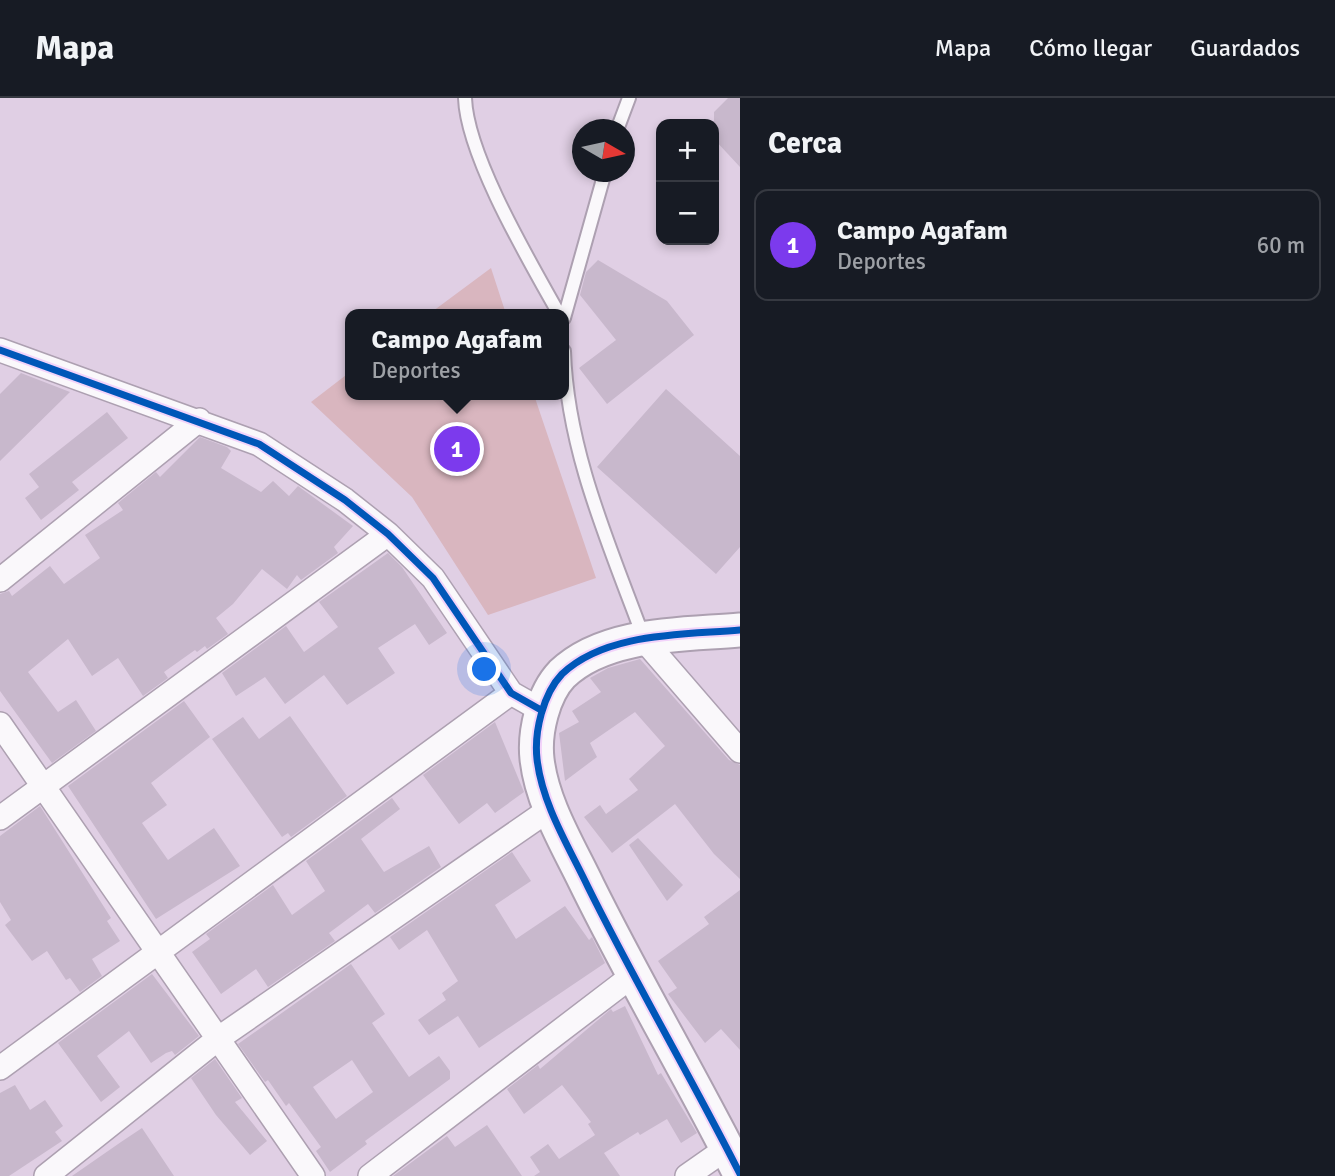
<!DOCTYPE html>
<html lang="es">
<head>
<meta charset="utf-8">
<style>
	body { margin:0; font-family:Signika,sans-serif; background:#242831; color:#f1f3f6 }
	.controls { position:absolute; right:21px; top:21px; display:grid; overflow:hidden; border-radius:14px; box-shadow:0 4px 10px #0003 }
	.controls button { width:63px; height:63px; display:grid; place-items:center; padding:0; border:0; border-bottom:2px solid #363941; background:#171b24; color:#f1f3f6; font:35px sans-serif }
	.compass { position:absolute; left:572px; top:21px; width:63px; height:63px; border-radius:50%; background:#171b24; box-shadow:0 4px 10px #0003; rotate:99deg }
	.you { position:absolute; left:485px; top:572px; width:24px; height:24px; margin:-18px; border:5px solid #fff; border-radius:50%; background:#1a73e8; box-shadow:0 0 0 10px #1a73e833 }
	.badge { display:grid; place-items:center; width:46px; height:46px; border-radius:50%; background:#7c3aed; color:#fff; font-size:23px; font-weight:700 }
	.pin { position:absolute; translate:-50% -50%; border:4px solid #fff; box-shadow:0 2px 7px #0006 }
	.popup { position:absolute; left:345px; top:211px; width:224px; height:91px; box-sizing:border-box; display:grid; place-content:center; border-radius:14px; background:#171b24; filter:drop-shadow(0 2px 5px #0005); font-size:23px; white-space:nowrap; color:#9ea1a6 }
	.popup b { font-size:26px; color:#f1f3f6 }
	.popup::after { content:''; position:absolute; left:50%; top:100%; margin-left:-14px; border:14px solid transparent; border-top-color:#171b24 }
	.list { margin:0; padding:0; list-style:none }
	h2 { display:flex; justify-content:space-between; align-items:center; height:91px; margin:0; padding:0 28px; font-size:30px }
	h2 small { font-size:23px; font-weight:400; color:#9ea1a6 }
	.list li { display:grid; grid-template-columns:46px 1fr auto; gap:21px; align-items:center; box-sizing:border-box; height:112px; margin:0 14px 14px; padding:0 14px; border:2px solid #363941; border-radius:14px }
	.list b { display:block; font-size:26px; white-space:nowrap }
	.list p { margin:0; font-size:23px; white-space:nowrap; color:#9ea1a6 }
	.list em { font-size:23px; font-style:normal; color:#9ea1a6 }
	.map { position:relative; flex:none; width:740px; height:1078px; overflow:hidden }
	header { display:flex; align-items:center; gap:42px; box-sizing:border-box; height:98px; padding:0 35px; background:#171b24; border-bottom:2px solid #363941 }
	header strong { font-size:33px }
	nav { display:flex; gap:38px; margin-inline-start:auto; font-size:24px }
	main { display:flex }
	aside { flex:1; background:#171b24 }
	.map>svg:first-child { display:block }
	.green { fill:#d9b6bf }
	.building { fill:#c8b8cc; fill-rule:evenodd }
	.lines { fill:none; stroke-linecap:round; stroke-linejoin:round }
	.lane-casing { stroke:#ada0b1; stroke-width:16 }
	.street-casing { stroke:#ada0b1; stroke-width:26 }
	.secondary-casing { stroke:#ada0b1; stroke-width:37 }
	.lane { stroke:#faf8fb; stroke-width:12 }
	.street { stroke:#faf8fb; stroke-width:23 }
	.secondary { stroke:#faf8fb; stroke-width:33 }
	.cycleway-casing { stroke:#f2d3fa; stroke-width:11 }
	.cycleway { stroke:#0057b8; stroke-width:7 }
</style>
</head>
<body>
<header>
<strong>Mapa</strong>
<nav><a>Mapa</a><a>Cómo llegar</a><a>Guardados</a></nav>
</header>
<main>
<div class="map">
<svg width="740" height="1078" viewBox="0 0 740 1078">
	<rect width="100%" height="100%" fill="#e0cfe4"/>
	<path class="green" d="M491,170L506,216H429Z
		M350,274V297H534L596,480L488,517L412,399L311,304Z"/>
	<path class="building" d="M728,0H740V69L714,41V14Z
		M598,162L667,203L694,237L607,306L579,270L616,242L580,197L586,174Z
		M21,275L70,294L0,363V296Z
		M666,291L740,358V449L716,476L597,369Z
		M107,314L128,340L72,384L79,392L41,422L25,400L39,389L29,376Z
		M200,339L227,349L231,353L221,370L261,394L273,383L289,398L298,388L353,428L334,449L338,455L301,482L297,477L287,491L262,471L233,506L216,520L228,536L207,551L205,548L197,554L195,552L164,574L168,580L143,598L118,560L92,578L68,541L28,574L58,614L76,602L96,633L52,665L0,593V496L9,493L12,498L50,468L64,486L100,460L85,437L123,412L118,405L156,374L160,379Z
		M388,455L402,469L447,535L429,547L415,526L378,550L395,575L347,607L324,577L285,606L265,579L236,598L222,575L286,528L304,554L338,529L319,504Z
		M640,561L729,662L740,667V781L714,756L675,706L612,755L584,719L600,707L606,716L638,692L629,681L665,648L635,614L590,645L597,659L565,683L559,635L579,624L572,613L601,594L590,580L608,570Z
		M184,603L210,639L151,685L167,707L142,725L168,762L214,730L240,768L156,821L68,688Z
		M290,618L347,698L291,739L288,735L282,739L212,641L243,619L259,641Z
		M495,624L524,694L495,715L487,705L459,726L423,677Z
		M392,700L400,711L361,741L384,774L429,748L441,769L375,815L368,806L329,835L335,843L268,889L256,871L221,896L192,854L210,841L206,836L273,787L292,817L325,793L306,763Z
		M40,708L111,820L107,823L120,843L92,861L102,878L80,894L70,880L66,882L47,853L32,863L5,827L11,822L0,804V738Z
		M638,740L683,787L667,803L629,747Z
		M512,754L531,783L495,807L516,841L565,808L589,842L592,839L605,865L479,950L458,918L429,937L418,922L446,902L442,895L458,883L427,832L399,852L390,839Z
		M740,792V952L721,931L705,945L668,896L677,890L658,863L709,826L704,819Z
		M351,866L385,916L372,925L409,979L439,958L450,973V981L365,1043L367,1046L330,1074L316,1053L321,1049L289,1005L286,1008L268,982L265,984L238,946ZM352,962L373,994L336,1021L313,989Z
		M152,876L199,938L175,957L172,953L166,955L151,965L129,933L97,958L120,989L101,1004L58,945Z
		M625,908L658,977L661,975L697,1035L681,1045L667,1021L640,1037L638,1034L604,1055L620,1078H534L540,1074L530,1059L548,1046L559,1061L595,1037L588,1026L591,1024L562,987L524,1016L507,991L538,967L540,971L611,911L613,914Z
		M215,961L242,1000L235,1004L267,1043L250,1057L216,1017L191,980Z
		M15,987L30,1012L45,1002L63,1028L55,1034L62,1043L9,1078H0V995Z
		M487,1027L522,1078H393L447,1038L455,1049Z
		M142,1030L174,1078H72L121,1044Z"/>
	<g class="lines">
		<defs>
			<path id="lane" d="M465,0C467,58 530,164 559,216
				M617,32L629,0
				M564,220L605,74
				M564,253C567,352 609,446 643,538"/>
			<path id="street" d="M0,252L259,346L345,402L388,436L433,480L511,595L541,612
				M0,482L199,322
				M644,542L740,653
				M0,626L313,1078
				M0,720L388,436
				M0,970L511,595
				M46,1078L219,940L550,711
				M370,1078L632,878
				M687,1078L727,1050"/>
			<path id="secondary" d="M740,532C684,537 606,534 562,576C543,596 534,634 537,661C542,706 569,749 588,789C636,886 691,979 740,1076"/>
		</defs>
		<use href="#lane" class="lane-casing"/>
		<use href="#street" class="street-casing"/>
		<use href="#secondary" class="secondary-casing"/>
		<use href="#lane" class="lane"/>
		<use href="#street" class="street"/>
		<use href="#secondary" class="secondary"/>
		<defs>
			<path id="cycleway" d="M0,252L259,346L345,402L388,436L433,480L511,595L541,612
				M740,532C684,537 606,534 562,576C543,596 534,634 537,661C542,706 569,749 588,789C636,886 691,979 740,1076"/>
		</defs>
		<use href="#cycleway" class="cycleway-casing"/>
		<use href="#cycleway" class="cycleway"/>
	</g>
</svg>
<div class="controls">
<button>+</button>
<button>−</button>
</div>
<svg class="compass" viewBox="-18 -18 36 36"><path d="M0-13l5 13h-10z" fill="#e53935"/><path d="M0 13l5-13h-10z" fill="#9ea1a6"/></svg>
<div class="you"></div>
<div class="pin badge" style="left:457px;top:351px">1</div>
<div class="popup"><b>Campo Agafam</b>Deportes</div>
</div>
<aside>
<h2>Cerca<small></small></h2>
<ul class="list">
<li><span class="badge">1</span><div><b>Campo Agafam</b><p>Deportes</p></div><em>60 m</em></li>
</ul>
</aside>
</main>
</body>
</html>
